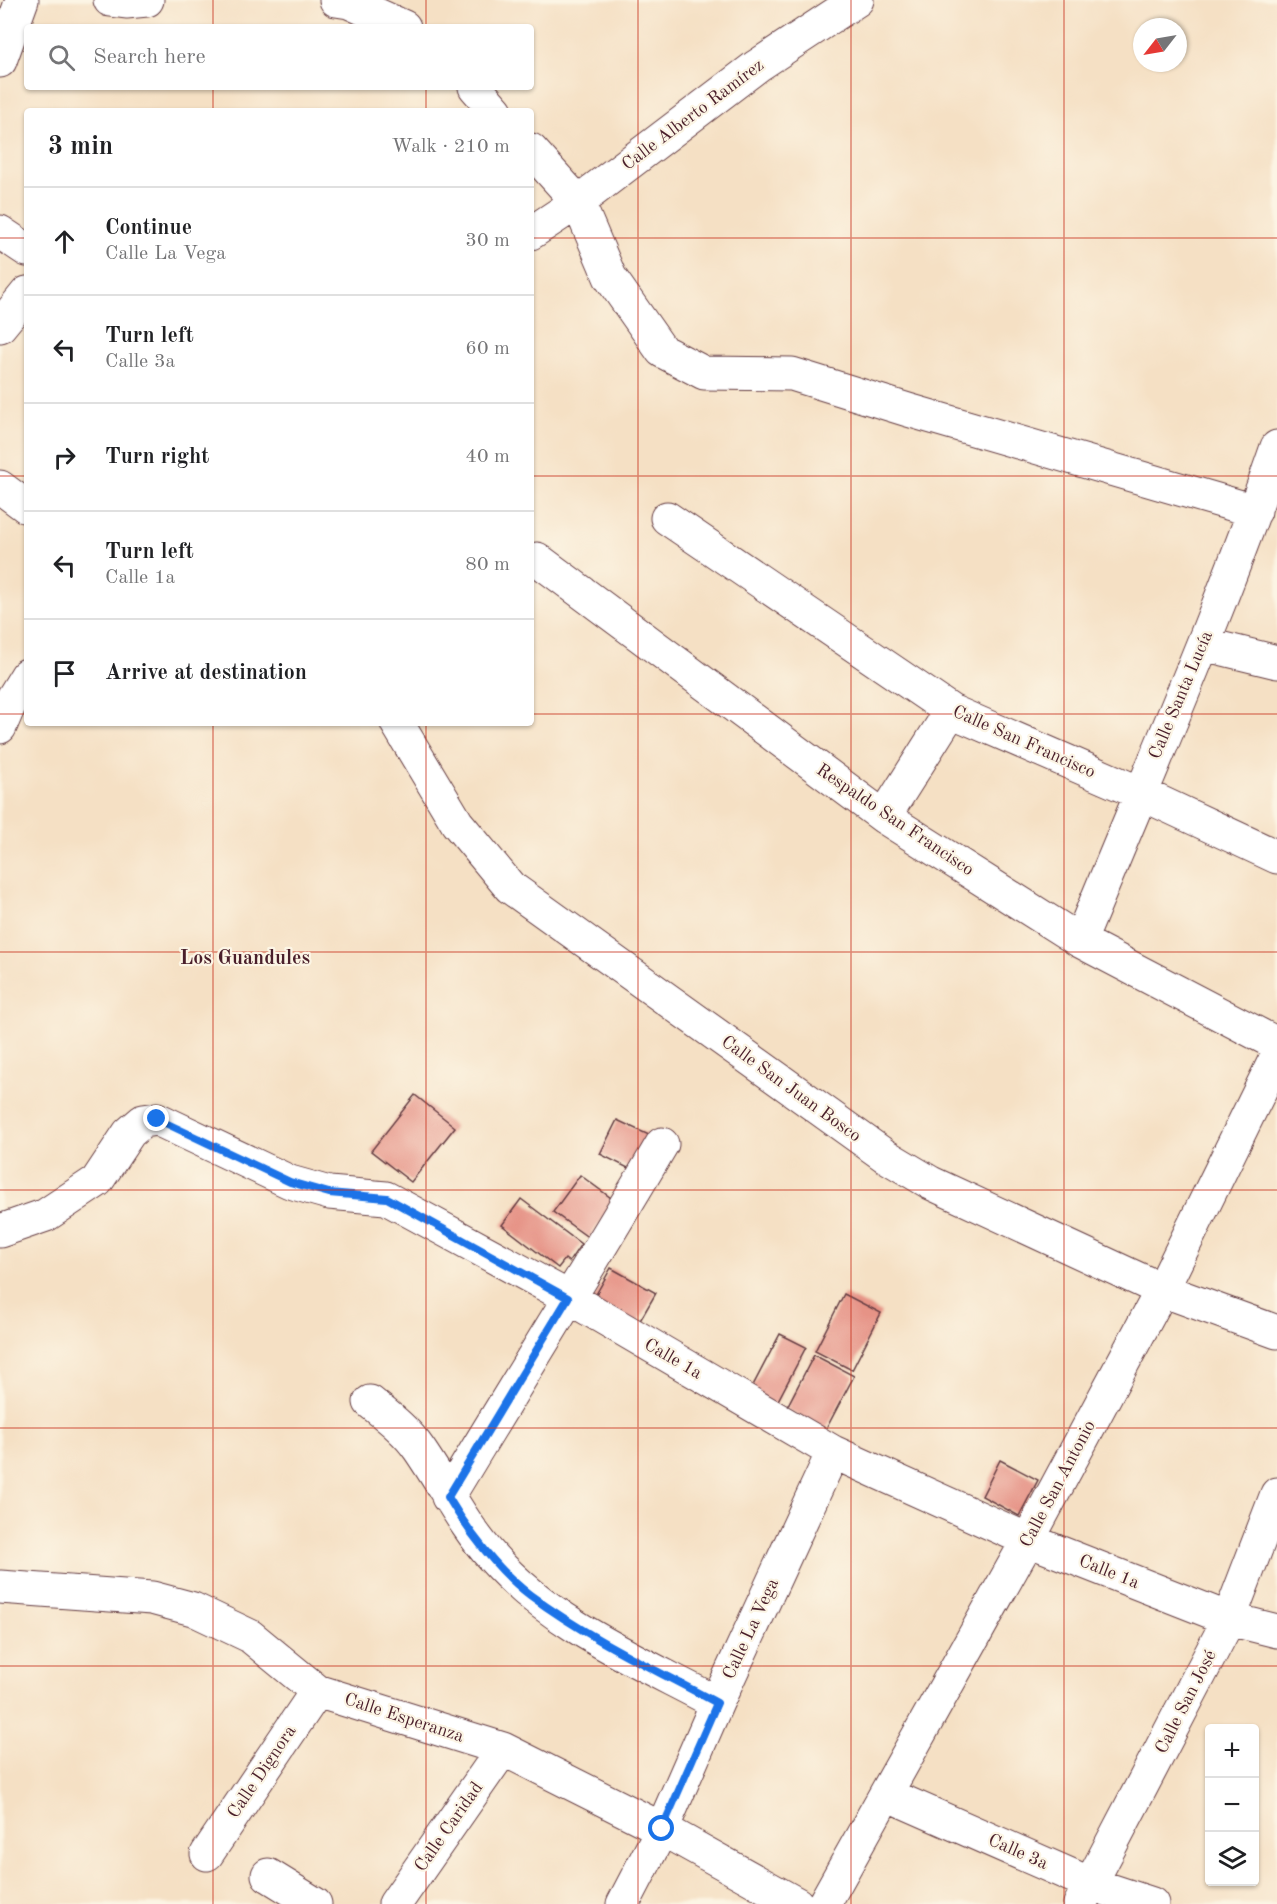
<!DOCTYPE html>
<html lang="en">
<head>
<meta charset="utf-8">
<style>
	body { margin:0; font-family:"Old Standard TT",serif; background:#f2f2f2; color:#202124 }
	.controls { position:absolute; right:18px; bottom:18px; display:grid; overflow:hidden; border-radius:6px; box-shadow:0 2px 4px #0004 }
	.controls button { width:54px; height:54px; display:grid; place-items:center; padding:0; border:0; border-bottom:2px solid #e0e0e0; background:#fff; color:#202124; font:30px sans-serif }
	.compass { position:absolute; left:1133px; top:18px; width:54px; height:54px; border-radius:50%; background:#fff; box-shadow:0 2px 4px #0004; rotate:239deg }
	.stop { position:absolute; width:18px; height:18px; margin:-14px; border:4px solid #1a73e8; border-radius:50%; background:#fff }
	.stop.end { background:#1a73e8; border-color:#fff; box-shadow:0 2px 6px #0008 }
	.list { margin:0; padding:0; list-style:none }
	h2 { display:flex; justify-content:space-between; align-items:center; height:78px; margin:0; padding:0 24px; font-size:26px }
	h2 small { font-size:20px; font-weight:400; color:#757577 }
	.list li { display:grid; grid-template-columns:39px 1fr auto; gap:18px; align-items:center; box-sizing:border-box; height:108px; padding:0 24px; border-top:2px solid #e0e0e0 }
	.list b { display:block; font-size:22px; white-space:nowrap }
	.list p { margin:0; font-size:20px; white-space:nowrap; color:#757577 }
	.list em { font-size:20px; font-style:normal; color:#757577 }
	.icon { flex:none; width:33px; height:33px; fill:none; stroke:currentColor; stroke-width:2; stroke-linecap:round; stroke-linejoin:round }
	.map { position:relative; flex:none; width:1277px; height:1904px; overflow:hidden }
	.search { position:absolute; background:#fff; box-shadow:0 2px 4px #0004; left:24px; top:24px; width:510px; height:66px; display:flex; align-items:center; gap:15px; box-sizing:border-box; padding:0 21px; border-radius:6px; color:#757577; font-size:22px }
	.panel { position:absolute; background:#fff; box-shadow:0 2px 4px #0004; left:24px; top:108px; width:510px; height:618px; border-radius:6px }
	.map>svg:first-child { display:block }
	.building { fill:#e69386 }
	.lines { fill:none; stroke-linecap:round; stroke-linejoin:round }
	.minor-casing { stroke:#643c42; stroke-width:35 }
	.minor { stroke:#fff; stroke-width:33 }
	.route { stroke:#1a73e8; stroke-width:8 }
	.grid { fill:none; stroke:#c8321e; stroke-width:1.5; stroke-opacity:0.55 }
	.labels { text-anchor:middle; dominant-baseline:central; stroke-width:4.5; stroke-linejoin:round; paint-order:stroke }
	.street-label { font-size:18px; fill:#4a1f2b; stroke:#fcf5e5 }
	.neighbourhood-label { font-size:20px; font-weight:bold; fill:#4a1f2b; stroke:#fcf5e5 }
</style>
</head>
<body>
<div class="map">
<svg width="1277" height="1904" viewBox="0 0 1277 1904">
	<rect width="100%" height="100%" fill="#fcf5e5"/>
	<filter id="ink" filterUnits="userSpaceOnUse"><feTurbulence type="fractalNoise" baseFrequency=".0167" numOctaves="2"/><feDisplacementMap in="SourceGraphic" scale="12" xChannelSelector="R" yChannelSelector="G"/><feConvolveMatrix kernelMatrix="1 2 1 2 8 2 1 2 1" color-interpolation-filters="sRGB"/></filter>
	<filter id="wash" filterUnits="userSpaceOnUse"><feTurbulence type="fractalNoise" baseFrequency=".008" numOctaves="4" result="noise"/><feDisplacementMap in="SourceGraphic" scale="24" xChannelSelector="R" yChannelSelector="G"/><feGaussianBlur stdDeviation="1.35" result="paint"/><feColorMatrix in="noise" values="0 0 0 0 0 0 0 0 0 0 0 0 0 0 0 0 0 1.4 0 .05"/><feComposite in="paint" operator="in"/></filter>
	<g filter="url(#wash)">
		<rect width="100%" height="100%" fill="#f5e0c4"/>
		<g id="blocks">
			<path class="building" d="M415,1095L455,1127L411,1182L371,1151Z
				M617,1120L649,1135L632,1170L600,1154Z
				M580,1175L615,1201L589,1238L553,1212Z
				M521,1199L581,1244L569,1262L565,1259L558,1268L502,1225Z
				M611,1268L656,1293L634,1331L590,1305Z
				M844,1294L881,1313L852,1370L815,1351Z
				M780,1334L806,1347L773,1410L747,1397Z
				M814,1355L854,1376L825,1431L786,1409Z
				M1000,1460L1038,1480L1019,1516L982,1496Z"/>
		</g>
	</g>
	<g filter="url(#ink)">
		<use href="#blocks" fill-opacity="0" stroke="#643c42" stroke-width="1.5"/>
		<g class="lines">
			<defs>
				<path id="minor" d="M110,0L126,2L147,0
					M336,0L349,2L404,27
					M0,61L22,0
					M475,87L496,111
					M531,150L578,202L610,277L662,351L704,373L792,374L908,410L1255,511
					M0,232L27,250
					M531,233L578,202L757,66L857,0
					M0,326L27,293
					M0,487L27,507
					M667,518L951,711L1140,793L1277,857
					M537,559L884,817L1080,941L1277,1044
					M1203,644L1277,662
					M397,723L457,823L510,887L884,1155L931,1183L1162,1290L1277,1332
					M0,727L11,701L27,675
					M884,817L951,711
					M1080,941C1147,777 1219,615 1277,447
					M0,1231L46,1215L97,1181L129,1133L143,1121L157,1119L290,1182L329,1193L386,1198L568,1297L833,1452L1028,1540L1229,1619L1277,1631
					M370,1402C387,1416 406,1430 419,1449C444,1485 463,1525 493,1558C552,1625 639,1661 717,1703
					M448,1497C519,1379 592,1263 662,1144
					M0,1587L152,1598L193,1609L250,1636L317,1691L503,1749L662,1829L797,1904
					M886,1794L1091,1884L1152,1904
					M207,1854L317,1691
					M268,1875L315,1904
					M395,1904L503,1749
					M623,1904L662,1829L717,1703L833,1452
					M824,1904L1028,1540L1162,1290L1277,1056
					M1080,1904L1229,1619L1277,1494"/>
			</defs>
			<use href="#minor" class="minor-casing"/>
			<use href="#minor" class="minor"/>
		</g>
	</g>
	<g class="lines" filter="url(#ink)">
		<path class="route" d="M157,1119L290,1182L329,1193L387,1198L568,1298L448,1497C468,1531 498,1571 530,1595C588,1638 654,1669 717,1703L662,1829"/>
	</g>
	<path class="grid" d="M213,0V27M426,0V27M638,0V1904M851,0V1904M1064,0V1904M213,87V111M426,87V111M0,238H27M531,238H1277M0,476H27M531,476H1277M0,714H27M531,714H1277M213,723V1904M426,723V1904M0,952H1277M0,1190H1277M0,1428H1277M0,1666H1277"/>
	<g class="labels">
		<g class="street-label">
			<text transform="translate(693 115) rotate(-37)">Calle Alberto Ramírez</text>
			<text transform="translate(1181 695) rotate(-67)">Calle Santa Lucía</text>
			<text transform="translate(1024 742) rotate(24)">Calle San Francisco</text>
			<text transform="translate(895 820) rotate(34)">Respaldo San Francisco</text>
			<text transform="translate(791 1089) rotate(36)">Calle San Juan Bosco</text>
			<text transform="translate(673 1359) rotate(30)">Calle 1a</text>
			<text transform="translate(1058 1484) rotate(-62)">Calle San Antonio</text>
			<text transform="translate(1109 1572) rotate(22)">Calle 1a</text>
			<text transform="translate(751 1629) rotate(-65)">Calle La Vega</text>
			<text transform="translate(1186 1702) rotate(-63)">Calle San José</text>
			<text transform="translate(404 1718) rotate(18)">Calle Esperanza</text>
			<text transform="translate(262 1772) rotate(-56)">Calle Dignora</text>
			<text transform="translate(449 1827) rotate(-55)">Calle Caridad</text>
			<text transform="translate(1018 1852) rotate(24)">Calle 3a</text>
		</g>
		<g class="neighbourhood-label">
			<text x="245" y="959">Los Guandules</text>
		</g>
	</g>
</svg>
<div class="controls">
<button>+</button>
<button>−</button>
<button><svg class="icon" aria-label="layers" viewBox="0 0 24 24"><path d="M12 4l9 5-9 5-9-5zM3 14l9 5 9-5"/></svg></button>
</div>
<svg class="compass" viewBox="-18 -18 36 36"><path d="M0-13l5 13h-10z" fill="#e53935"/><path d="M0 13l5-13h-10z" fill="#757577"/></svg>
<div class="stop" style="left:662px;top:1829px"></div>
<div class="stop end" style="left:157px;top:1119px"></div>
<div class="search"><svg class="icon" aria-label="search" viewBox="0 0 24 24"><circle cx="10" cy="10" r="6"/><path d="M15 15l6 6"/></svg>Search here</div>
<section class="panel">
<h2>3 min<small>Walk · 210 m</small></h2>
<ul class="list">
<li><svg class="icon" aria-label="ahead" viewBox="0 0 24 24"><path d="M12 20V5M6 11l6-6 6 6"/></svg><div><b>Continue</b><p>Calle La Vega</p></div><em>30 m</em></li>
<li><svg class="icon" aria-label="left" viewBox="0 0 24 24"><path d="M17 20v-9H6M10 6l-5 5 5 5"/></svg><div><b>Turn left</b><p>Calle 3a</p></div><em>60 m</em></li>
<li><svg class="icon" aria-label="right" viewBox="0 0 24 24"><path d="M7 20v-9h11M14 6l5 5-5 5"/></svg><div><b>Turn right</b></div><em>40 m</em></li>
<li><svg class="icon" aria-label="left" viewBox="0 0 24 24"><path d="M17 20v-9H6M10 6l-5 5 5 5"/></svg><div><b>Turn left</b><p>Calle 1a</p></div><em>80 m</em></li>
<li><svg class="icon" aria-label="arrive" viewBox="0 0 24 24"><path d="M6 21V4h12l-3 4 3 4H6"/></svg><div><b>Arrive at destination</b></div></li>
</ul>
</section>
</div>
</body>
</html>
